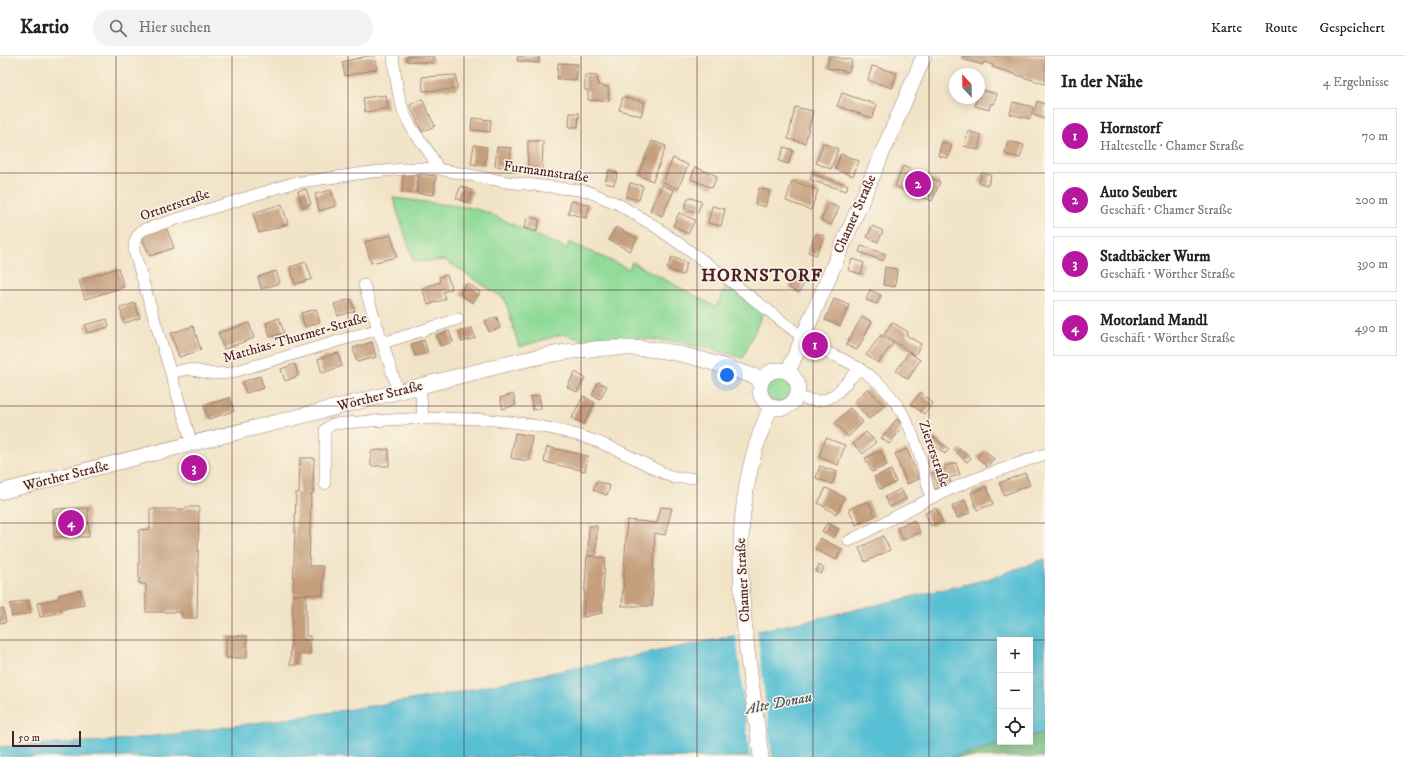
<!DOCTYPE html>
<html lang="de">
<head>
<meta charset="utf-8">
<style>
	body { margin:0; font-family:"IM FELL DW Pica",serif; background:#f2f2f2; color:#222 }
	.controls { position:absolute; right:12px; bottom:12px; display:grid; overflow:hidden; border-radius:0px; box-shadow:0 2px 10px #0003 }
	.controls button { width:36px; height:36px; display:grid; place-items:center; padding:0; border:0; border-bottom:1px solid #e0e0e0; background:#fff; color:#222; font:20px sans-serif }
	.compass { position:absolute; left:949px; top:12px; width:36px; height:36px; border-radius:50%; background:#fff; box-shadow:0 2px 10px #0003; rotate:338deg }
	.scale { position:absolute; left:12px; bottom:10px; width:69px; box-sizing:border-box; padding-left:4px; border:2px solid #4a1f2b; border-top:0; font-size:11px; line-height:14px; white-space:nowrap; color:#4a1f2b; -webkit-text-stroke:3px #fcf5e5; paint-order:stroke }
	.you { position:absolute; left:727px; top:319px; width:14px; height:14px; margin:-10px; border:3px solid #fff; border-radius:50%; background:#1a73e8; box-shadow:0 0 0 6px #1a73e833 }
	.badge { display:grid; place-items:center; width:26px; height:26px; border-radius:50%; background:#b5179e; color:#fff; font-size:13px; font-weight:700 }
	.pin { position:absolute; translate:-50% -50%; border:2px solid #fff; box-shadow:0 1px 4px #0006 }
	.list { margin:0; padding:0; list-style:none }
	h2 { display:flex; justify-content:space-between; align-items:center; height:52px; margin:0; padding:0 16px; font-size:17px }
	h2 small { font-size:13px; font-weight:400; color:#767676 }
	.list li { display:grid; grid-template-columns:26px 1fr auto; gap:12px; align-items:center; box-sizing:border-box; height:56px; margin:0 8px 8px; padding:0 8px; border:1px solid #e0e0e0; border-radius:0px }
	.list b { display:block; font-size:15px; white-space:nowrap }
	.list p { margin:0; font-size:13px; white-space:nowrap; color:#767676 }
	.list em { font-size:13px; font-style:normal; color:#767676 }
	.icon { flex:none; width:22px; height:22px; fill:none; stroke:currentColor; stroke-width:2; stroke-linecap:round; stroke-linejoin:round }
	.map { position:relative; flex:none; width:1045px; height:701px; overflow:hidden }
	header { display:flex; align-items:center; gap:24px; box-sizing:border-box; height:56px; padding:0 20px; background:#fff; border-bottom:1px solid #e0e0e0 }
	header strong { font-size:19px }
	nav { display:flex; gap:22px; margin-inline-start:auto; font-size:14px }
	.search { width:280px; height:36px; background:#f2f2f2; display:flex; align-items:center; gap:10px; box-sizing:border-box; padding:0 14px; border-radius:22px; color:#767676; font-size:15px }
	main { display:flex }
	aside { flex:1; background:#fff }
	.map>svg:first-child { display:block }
	.green { fill:#8eda96; stroke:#6c7c60 }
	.forest { fill:#72ba7f; stroke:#5e6c55 }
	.water { fill:#58c0d4; stroke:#517080 }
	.pier { fill:#f1e3c6 }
	.building { fill:#c59f7d }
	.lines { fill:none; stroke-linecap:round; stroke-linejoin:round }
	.street-casing { stroke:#9e8178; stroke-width:12 }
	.secondary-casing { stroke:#9e8178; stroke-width:16 }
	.street { stroke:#fff; stroke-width:11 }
	.secondary { stroke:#fff; stroke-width:15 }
	.grid { fill:none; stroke:#4a1f2b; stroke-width:1; stroke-opacity:0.55 }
	.labels { text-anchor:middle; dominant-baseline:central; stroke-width:3; stroke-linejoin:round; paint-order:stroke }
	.street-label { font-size:14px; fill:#4a1f2b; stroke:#fcf5e5 }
	.water-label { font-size:15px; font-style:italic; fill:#4f5766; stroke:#fcf5e5 }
	.district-label { font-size:18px; font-weight:bold; letter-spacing:1px; fill:#4a1f2b; stroke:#fcf5e5 }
</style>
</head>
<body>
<header>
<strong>Kartio</strong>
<div class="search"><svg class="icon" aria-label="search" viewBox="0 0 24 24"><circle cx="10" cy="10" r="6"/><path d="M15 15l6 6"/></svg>Hier suchen</div>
<nav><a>Karte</a><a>Route</a><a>Gespeichert</a></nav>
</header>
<main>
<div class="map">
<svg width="1045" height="701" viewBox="0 0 1045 701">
	<rect width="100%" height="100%" fill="#fcf5e5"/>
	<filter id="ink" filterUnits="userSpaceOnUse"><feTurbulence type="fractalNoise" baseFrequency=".025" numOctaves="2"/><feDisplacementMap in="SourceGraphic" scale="8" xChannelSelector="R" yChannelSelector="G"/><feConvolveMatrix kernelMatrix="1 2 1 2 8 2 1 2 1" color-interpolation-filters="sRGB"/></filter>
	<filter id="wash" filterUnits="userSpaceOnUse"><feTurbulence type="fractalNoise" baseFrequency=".012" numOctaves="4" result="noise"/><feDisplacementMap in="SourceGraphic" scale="16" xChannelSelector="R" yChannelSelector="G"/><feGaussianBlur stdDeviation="0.9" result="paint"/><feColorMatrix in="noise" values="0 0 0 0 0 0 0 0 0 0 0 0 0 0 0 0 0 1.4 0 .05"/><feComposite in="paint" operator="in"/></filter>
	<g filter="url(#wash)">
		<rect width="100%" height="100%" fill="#f1e3c6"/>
		<path class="green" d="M393,142L472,152L486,156L567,193L569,186L629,213L632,206L716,251L726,229L763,256L743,302L707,292L677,286L628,281L586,285L563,278L519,291L505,243L445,204L414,206Z
			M764 332a14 14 0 1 1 28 0a14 14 0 1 1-28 0Z"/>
		<path class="forest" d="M1045,676V701H952L1009,686H1030V681Z"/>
		<path class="water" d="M1045,503V676L1030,681V584H1000V686H1009L952,701H0V691L106,685L176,678L320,658L448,638L802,566L985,524Z"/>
		<path class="pier" d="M757,574L772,701H750L736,578Z"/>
		<g id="blocks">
			<path class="building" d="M368,0H375L377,13L345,20L342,6Z
				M407,0H433V7L407,5Z
				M518,0H539V7L517,5Z
				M829,0L852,4L849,16L827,12Z
				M963,0H1045V28L992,11L993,9L984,6L983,9L962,3Z
				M558,7L578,8L576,24L557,23Z
				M872,10L897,17L892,32L868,24Z
				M456,19L457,33L423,35L422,21Z
				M585,19L597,20L598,29L608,31L609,45L588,44V34H585Z
				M979,33L997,38L994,48L991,47L989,54L975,50L977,42H979Z
				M842,37L877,49L872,62L837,50Z
				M386,39L388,52L365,56L363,42Z
				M623,41L645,46L641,60L619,54Z
				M422,43L435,70L422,76L410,49Z
				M1037,45L1045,48V63L1033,59Z
				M1013,46L1033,51L1030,63L1010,58Z
				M795,51L813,55L805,87L788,83Z
				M570,57H579L578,71H569Z
				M472,62L491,64L490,76L471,74Z
				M968,75L981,79L978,94L964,90Z
				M528,85H543L542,117H528Z
				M652,85L666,90L653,125L638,119Z
				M1008,85L1024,89L1020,102L1005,98Z
				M942,86L952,89L948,102L938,100Z
				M823,87L838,93L831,113L816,107Z
				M474,89L487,91L485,109L471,108Z
				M497,91L511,92L509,111L495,110Z
				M784,91L793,94L788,108L779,105Z
				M841,98L859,105L853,120L835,113Z
				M673,102L688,109L678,133L663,126Z
				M903,110L940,126L932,145L895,130Z
				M695,111L717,120L712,132L691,123Z
				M609,114L618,117L614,129L605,127Z
				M982,117L991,119L988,129L979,127Z
				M403,118H417L416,137H402Z
				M419,118L436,120L434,139L417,137Z
				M812,118L848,129L846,135L810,124Z
				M792,125L818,134L811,154L786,145Z
				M630,127L643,130L639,144L626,141Z
				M662,129L674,134L662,160L650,154Z
				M461,130L473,135L468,147L456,142Z
				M759,132L770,135L765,151L755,148Z
				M306,133L311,148L303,151L298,135Z
				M331,134L336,150L319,155L315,138Z
				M689,141L702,146L697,157L684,152Z
				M571,145L590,149L586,162L568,157Z
				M829,147L839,152L831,169L821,164Z
				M282,148L288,168L259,177L253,157Z
				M712,150L725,153L721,170L708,167Z
				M679,157L695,164L688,178L673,170Z
				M528,160L540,164L536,176L524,172Z
				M872,170L883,175L878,186L867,181Z
				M166,171L174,192L150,200L141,180Z
				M616,171L637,182L630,195L609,184Z
				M816,177L825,180L816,199L808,196Z
				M391,179L397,201L371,207L365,186Z
				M861,190L886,198L883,205L859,196Z
				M672,201L687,207L683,219L667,213Z
				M852,203L864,207L861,218L848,214Z
				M306,206L312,223L295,228L290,211Z
				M885,211L897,213L895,231L883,229Z
				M118,212L124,231L85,243L79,224Z
				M276,215L280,227L261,233L258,221Z
				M795,218L806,222L799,237L789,232Z
				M447,219L452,233L443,236L446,243L428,249L422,232L440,226L439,221Z
				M467,227L480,236L473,247L460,238Z
				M870,234L881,239L877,248L866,244Z
				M351,243L355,255L338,260L334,248Z
				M834,243L849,249L840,270L825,264Z
				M135,247L140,262L124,267L120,252Z
				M316,253L320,266L305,271L301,257Z
				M497,261L500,272L489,276L485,265Z
				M862,261L872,266L857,294L846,289Z
				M279,262L284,277L270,281L266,267Z
				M107,263L109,271L87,277L85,269Z
				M892,266L908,276L906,279L921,288L915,299L884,279Z
				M249,267L254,282L224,293L218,277Z
				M193,270L201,294L179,301L171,277Z
				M472,272L475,282L462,286L459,276Z
				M449,275L453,286L440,290L437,279Z
				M881,279L893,288L878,307L866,299Z
				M424,284L428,297L415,300L411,288Z
				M372,286L376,301L357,306L353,292Z
				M909,296L920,304L908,323L896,315Z
				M338,297L342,310L322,317L318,303Z
				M295,308L298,320L285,325L281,313Z
				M575,316L585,322L577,336L567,331Z
				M260,320L264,332L246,337L242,326Z
				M598,326L607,330L600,343L592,339Z
				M868,332L884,350L869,363L854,346Z
				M921,336L933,348L924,358L911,348Z
				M513,338L516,349L503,353L500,342Z
				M539,339L541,352L533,354L530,341Z
				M583,340L595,347L584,368L572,362Z
				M230,342L234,355L208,363L204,349Z
				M850,352L863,366L848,381L835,367Z
				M897,363L904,370L889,388L881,382Z
				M866,376L876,386L863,398L853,388Z
				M515,377L532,380L529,405L511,402Z
				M934,381L949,393L945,398L930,386Z
				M826,382L845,389L838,409L819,401Z
				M547,391L588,400L585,415L544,406Z
				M389,393V410H371V395Z
				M907,393L919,423L907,428L895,398Z
				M960,393L971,402L967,406L957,397Z
				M984,394L994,403L987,411L977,401Z
				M881,395L887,409L872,416L865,402Z
				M300,402H314L313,437L311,438L309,510H323V539L293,538L296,437H299Z
				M186 412a8 8 0 1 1 16 0a8 8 0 1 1-16 0Z
				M956,407L960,419L949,422L951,427L935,433L930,418L946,413L945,410Z
				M820,410L837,416L832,428L816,422Z
				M891,414L896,426L880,433L874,421Z
				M1025,417L1030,429L1004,439L999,427Z
				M597,425L610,430L607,439L593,434Z
				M987,431L993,448L977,454L971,437Z
				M826,432L845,442L836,458L818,447Z
				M901,433L906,443L890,451L885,441Z
				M965,444L970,457L957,462L952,450Z
				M868,445L875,460L856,469L849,453Z
				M186,451H199L197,562H182V556H146V529L139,527V474L150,473V453H186Z
				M661,451L672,452L665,479L655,477L652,550H622L627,464L657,467Z
				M88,452L89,481H54L53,453Z
				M936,452L942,465L931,470L925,457Z
				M914,464L920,476L903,484L897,472Z
				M827,467L839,473L834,482L822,475Z
				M589,470H597L596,499H588Z
				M883,480L890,494L865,506L859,492Z
				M820,482L842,493L836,504L815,493Z
				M587,500L605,502L602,557L583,561Z
				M819,509L824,513L821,518L816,515Z
				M81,534L84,549L61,553L62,556L40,561L37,547L59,542L58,539Z
				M293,539H306V580H310V598H298V609H290Z
				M28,544L31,557L12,561L10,548Z
				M3,552L6,566L0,567V553Z
				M226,580H247V602H226Z"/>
		</g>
	</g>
	<g filter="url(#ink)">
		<use href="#blocks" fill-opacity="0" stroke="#9e8178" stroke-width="1"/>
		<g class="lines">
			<defs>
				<path id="street" d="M393,0C396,24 398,48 410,69C419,85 431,95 438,113
					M364,229L398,335
					M383,287L458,263
					M829,297C902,328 913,370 931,442L972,424L1045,398
					M171,317L187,313L214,318L230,317L379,273
					M420,330L423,362
					M797,340C832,354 837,335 860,312
					M192,388L134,195C134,184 136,178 145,173L293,127L372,116L416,112L438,113L507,126L587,135L618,148L656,171L715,213L802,281
					M325,428V374L332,368C414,361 501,356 580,380C613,389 643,408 674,422H691
					M849,485L931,442"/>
				<path id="secondary" d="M760 333a19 19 0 1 1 38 0a19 19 0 1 1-38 0Z
					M788,316L924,0
					M0,436L519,305C571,293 626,286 680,298C708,304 735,314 762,323
					M761,701C747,584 719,463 771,351"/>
			</defs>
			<use href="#street" class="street-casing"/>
			<use href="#secondary" class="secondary-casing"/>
			<use href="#street" class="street"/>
			<use href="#secondary" class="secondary"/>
		</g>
	</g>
	<path class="grid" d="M116,0V701M232,0V701M348,0V701M464,0V701M581,0V701M697,0V701M813,0V701M929,0V701M0,117H1045M0,234H1045M0,350H1045M0,467H1045M0,584H1000M1030,584H1045"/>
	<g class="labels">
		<g class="street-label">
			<text transform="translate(546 116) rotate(8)">Furmannstraße</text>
			<text transform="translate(175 149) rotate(-19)">Ortnerstraße</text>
			<text transform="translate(855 158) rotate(-66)">Chamer Straße</text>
			<text transform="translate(295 282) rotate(-16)">Matthias-Thurmer-Straße</text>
			<text transform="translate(380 340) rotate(-14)">Wörther Straße</text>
			<text transform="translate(934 398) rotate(71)">Ziererstraße</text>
			<text transform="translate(66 420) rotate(-14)">Wörther Straße</text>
			<text transform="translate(743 524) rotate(-93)">Chamer Straße</text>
		</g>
		<g class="water-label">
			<text transform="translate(779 647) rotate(-11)">Alte Donau</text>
		</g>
		<g class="district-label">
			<text x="762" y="220">HORNSTORF</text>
		</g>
	</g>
</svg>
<div class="controls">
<button>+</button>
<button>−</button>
<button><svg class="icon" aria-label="locate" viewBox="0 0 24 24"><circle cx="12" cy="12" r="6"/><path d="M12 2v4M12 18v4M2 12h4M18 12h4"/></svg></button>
</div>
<svg class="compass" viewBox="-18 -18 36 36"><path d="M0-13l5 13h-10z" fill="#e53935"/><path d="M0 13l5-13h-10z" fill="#767676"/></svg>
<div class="scale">50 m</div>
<div class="you"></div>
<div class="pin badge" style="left:815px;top:289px">1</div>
<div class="pin badge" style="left:918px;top:128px">2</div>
<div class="pin badge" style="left:194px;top:412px">3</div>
<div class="pin badge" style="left:71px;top:467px">4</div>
</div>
<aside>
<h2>In der Nähe<small>4 Ergebnisse</small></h2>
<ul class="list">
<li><span class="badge">1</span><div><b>Hornstorf</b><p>Haltestelle · Chamer Straße</p></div><em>70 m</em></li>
<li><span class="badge">2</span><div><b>Auto Seubert</b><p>Geschäft · Chamer Straße</p></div><em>200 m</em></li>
<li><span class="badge">3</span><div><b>Stadtbäcker Wurm</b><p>Geschäft · Wörther Straße</p></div><em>390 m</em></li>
<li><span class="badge">4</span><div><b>Motorland Mandl</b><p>Geschäft · Wörther Straße</p></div><em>490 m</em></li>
</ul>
</aside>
</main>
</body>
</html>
